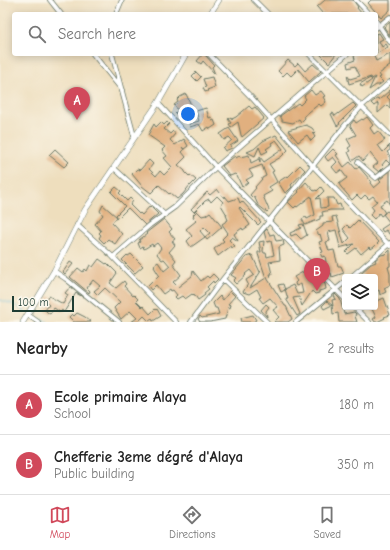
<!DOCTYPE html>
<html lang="en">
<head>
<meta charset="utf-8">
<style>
	body { margin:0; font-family:"Comic Neue",sans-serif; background:#f2f2f2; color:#222 }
	.controls { position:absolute; right:12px; bottom:12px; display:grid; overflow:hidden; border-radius:4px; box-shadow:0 2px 10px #0003 }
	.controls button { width:36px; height:36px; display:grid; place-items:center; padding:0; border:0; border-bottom:1px solid #e0e0e0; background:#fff; color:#222; font:20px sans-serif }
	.scale { position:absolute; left:12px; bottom:10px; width:62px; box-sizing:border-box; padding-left:4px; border:2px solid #1f3d34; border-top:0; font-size:11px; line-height:14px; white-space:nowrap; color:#1f3d34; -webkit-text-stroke:3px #fbf7ec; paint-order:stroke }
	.you { position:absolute; left:188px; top:114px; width:14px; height:14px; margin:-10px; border:3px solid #fff; border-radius:50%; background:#1a73e8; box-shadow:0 0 0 6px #1a73e833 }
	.badge { display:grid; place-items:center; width:26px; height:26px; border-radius:50%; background:#d1495b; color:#fff; font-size:13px; font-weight:700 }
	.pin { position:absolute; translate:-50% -33px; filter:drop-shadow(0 1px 2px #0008) }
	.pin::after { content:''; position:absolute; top:21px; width:14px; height:12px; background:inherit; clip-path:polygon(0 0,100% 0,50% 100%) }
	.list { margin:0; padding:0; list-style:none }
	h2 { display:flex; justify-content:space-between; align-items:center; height:52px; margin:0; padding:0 16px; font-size:17px }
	h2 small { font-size:13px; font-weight:400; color:#767676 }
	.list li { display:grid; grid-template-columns:26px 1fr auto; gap:12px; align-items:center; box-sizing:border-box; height:60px; padding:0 16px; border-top:1px solid #e0e0e0 }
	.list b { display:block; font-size:15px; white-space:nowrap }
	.list p { margin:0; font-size:13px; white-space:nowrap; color:#767676 }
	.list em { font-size:13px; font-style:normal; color:#767676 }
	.icon { flex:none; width:22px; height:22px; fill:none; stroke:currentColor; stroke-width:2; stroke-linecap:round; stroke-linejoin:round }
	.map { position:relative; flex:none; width:390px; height:322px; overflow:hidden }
	.search { position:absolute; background:#fff; box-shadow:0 2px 10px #0003; left:12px; right:12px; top:12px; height:44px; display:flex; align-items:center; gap:10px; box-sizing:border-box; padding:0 14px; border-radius:4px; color:#767676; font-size:15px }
	.sheet { height:172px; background:#fff }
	nav { display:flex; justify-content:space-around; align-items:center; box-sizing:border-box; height:56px; border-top:1px solid #e0e0e0; background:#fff; font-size:11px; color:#767676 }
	nav a { display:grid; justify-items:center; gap:2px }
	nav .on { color:#d1495b }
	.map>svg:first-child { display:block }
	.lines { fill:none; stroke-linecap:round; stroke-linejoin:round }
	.stream { stroke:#5ab8d8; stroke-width:1 }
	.building { fill:#e1b07f }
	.minor-casing { stroke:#677564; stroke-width:5.5 }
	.major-casing { stroke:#677564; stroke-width:6 }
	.minor { stroke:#fff; stroke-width:4 }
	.major { stroke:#fff; stroke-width:5 }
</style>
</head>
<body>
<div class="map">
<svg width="390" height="322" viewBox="0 0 390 322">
	<rect width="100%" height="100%" fill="#fbf7ec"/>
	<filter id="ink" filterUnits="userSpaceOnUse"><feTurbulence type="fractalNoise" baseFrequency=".025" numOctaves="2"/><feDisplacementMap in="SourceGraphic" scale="8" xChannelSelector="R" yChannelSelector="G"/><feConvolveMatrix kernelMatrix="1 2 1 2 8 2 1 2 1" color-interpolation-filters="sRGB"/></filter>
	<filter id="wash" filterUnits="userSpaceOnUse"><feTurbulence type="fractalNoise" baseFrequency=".012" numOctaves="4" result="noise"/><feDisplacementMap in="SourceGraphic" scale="16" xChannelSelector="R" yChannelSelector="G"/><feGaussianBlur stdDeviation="0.9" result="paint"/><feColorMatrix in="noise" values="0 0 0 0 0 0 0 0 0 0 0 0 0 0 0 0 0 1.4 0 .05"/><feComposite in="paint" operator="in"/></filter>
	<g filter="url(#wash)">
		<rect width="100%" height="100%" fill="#eedebd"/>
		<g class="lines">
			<path class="stream" d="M0,300L13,304L26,312
				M34,317L48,322"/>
		</g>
		<g id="blocks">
			<path class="building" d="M325,0H353L358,7L357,8L362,14H323L317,7Z
				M371,0H390V10L381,18L368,3Z
				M390,22V36L384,27Z
				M376,33L377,34L379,33L383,39L379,41L382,47L386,44L388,47L376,54L377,50L376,46Z
				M203,54L206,56L214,65L212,67L215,74L203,61L201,64L197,61Z
				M320,54H336L329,63Z
				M358,54H373L376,61L390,54V66L383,70V71L379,74L381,77L379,78L383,82L379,85H376L369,90L375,77L372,79L371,77L349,84L347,75L350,79L360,76L355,66L348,68L347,63L355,60L354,55Z
				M288,60L295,66L298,63L305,71L313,64L321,71L309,82L298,69L291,76L287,72L283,76L278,71Z
				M196,72L201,77L197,81L192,76Z
				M212,77L215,87L207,90L208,91L205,92L203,88L206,87L203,79Z
				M370,78L372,80L362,87L360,84Z
				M311,90L315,95L321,91L325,96L323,97L326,102L321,106L319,104L304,116L305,118L301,122L299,119L293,123L282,121V119L280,116L298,103L300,105L306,99L304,96Z
				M390,90V94L387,97L390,100V109L387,105L378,113V103L374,106L371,103L378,98L379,100Z
				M186,94L192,107L184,111L188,115L183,120L175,113L178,110L174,105L178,102L177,100L180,97Z
				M353,103L356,106L339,123L340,124L337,126L331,114L333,113L335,116Z
				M249,106L252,109L255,107L264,118L242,137L241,135L238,122L231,127L229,124L231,123L228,119L231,117L232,119L236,117Z
				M206,108L209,118L211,117L212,121L214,120L216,125L210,129L209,127L203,131L199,124L190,127L189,124L199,121L196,111Z
				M367,117L373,125L370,128L374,134L378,131L385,140L378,145L380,148L383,152L390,145V150L387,152L390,156V164L386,160L382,165L384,167L379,172L373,167L378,163L370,153L363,161L359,156L352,161L348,152L350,151L348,148L351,146L347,139L356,135L350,125L354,120L356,123L362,119L363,120Z
				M161,122L164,125L167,122L169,124L164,129L170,134L173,131L175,134L170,140L175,145L184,139L188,146L184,149L182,147L184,150L182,152L186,157L178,165L185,171V172L189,176L190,175L196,180L190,186V185L183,194L177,199L170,193L169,194L159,185L151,193L142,186L132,174L137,169L140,170L149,160L153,164L149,169L156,176L160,171L164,175L172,167L164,158L167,156L162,150L165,147L148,135L154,124L156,127Z
				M306,125L312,128L315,132L313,134L315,137L311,141L307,135L298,142L288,130Z
				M229,128L238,141L230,146L232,148L225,151L223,148L232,140L229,137L224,140L220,134Z
				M276,135L288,150L281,157L269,164L274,171L272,172L277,182L269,187L272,191L263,196L269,210L267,212L258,205L254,196L253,198L250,195L256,188L255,187L262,179V178L266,176L262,165L249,170L253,176L246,180L248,182L242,187L237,176L235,174L230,176L222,166L235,156L236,158L239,156L240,157L249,155L251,163L259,159L260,162V157L264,162L283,149L276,140L271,143L272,145L266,149L268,151L262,154L259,147L255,156L247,152L254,149L263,141Z
				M55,149L69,162L64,167L49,155Z
				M333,149L338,154L336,155L344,167L350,162L356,169L359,167L371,181L370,183L374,188L381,182L379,180L390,171V205L387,200L380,205L385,213L381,216L379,213L374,219L370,215L374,210L371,206L377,201L373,196L369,199L365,195L361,199L357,195L352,200L341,187L339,184L347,178L341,170L337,173L332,167L337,162L333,157L328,161L325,157Z
				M300,165L305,170L291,185L292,187L288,191L285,193L278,182L287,176L288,177Z
				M306,182L314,191L316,190L317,191L321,187L324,191L316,199L320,198L321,208L328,207L327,198H334L337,205L340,204L342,210H330L322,212L323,216H320V219L305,225L302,219L306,217L307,219L315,215L311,196L297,207L296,206L294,208L288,202L299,192L298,191Z
				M116,187L121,191L119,193L127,201L130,198L133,201L130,205L139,214L140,213L142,215L150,206L158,214L145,225L128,208L118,218L116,215L125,206L111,192Z
				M217,189L224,198L225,196L229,201L238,198L240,203L242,201L261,222L258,225L240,207L239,208L250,225L243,230L242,228L234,234L238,241L232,237L229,240L235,246L232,248L231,246L218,256L214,249L224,241L222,239L228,233L222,224L228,220L226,215H227L221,205L223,202L217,196L211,202L209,199L205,201L194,212L191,209L207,192L210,195Z
				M103,205L117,217L112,223L122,234L115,244L108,239L104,243L99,238L101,235L99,233L101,231L95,224L103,215L100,211Z
				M197,211L202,216L206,215L210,212L222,227L207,240L205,237L210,233L204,227L200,231L205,237L191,247L187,241L192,236L186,229L196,221L193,218L194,216L193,215Z
				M387,211L390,213V235L386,230L383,232L381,229L390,223L383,214Z
				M336,216L344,244L350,238L343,229L347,225L350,228L358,220L379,242L374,247L371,249L369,247L361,254L356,248L348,254L346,252L354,244L339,248L340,247L336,230L328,232L330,241L326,242L329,251L334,250L338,266H341L344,273L332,277L331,273L326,274L324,266L323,267L322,263L326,262L325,256L322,257L320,253L323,252L319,242L322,241L320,234L319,235L316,231L323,226V223L333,222L332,217Z
				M164,219L172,229L169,232L175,239L172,241L175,245L169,252L176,260L173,264L181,275L173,282L178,287L192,276L193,271L201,281L207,276L209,278L213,274L218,279L214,283L213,281L207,287L209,289L204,293L205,295L198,300L194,294L193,295L192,294L185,299L182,296L177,299L175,297L177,295L173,290L171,291L170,289L163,294L156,285L151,290L148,286L159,275L154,267L155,266L154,265L158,262L164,271L170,266L165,260L164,259L162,260L157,254L161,248L157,243L153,246L152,244L144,249L143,246L140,248L138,243L140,242L139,240L147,234L146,233Z
				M303,224L307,235L301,239L296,234L291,236L290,233L301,228L299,225Z
				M267,229L270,235L274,234L276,241L283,240L284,245L279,247L280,260L269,262L272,274H270L271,277L267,278L285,306H286L292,319L288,322H274L279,317L273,310L278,307L270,298L263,303L259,298L261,297L257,289L249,294L243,292L248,284L246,280L254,275L250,270L245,274L246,275L236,284L233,281L236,278L231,275L246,257L252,255L260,272L261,271L250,288L266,278L258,254V252H261L259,242L264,241L263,251L264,253H266L267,257L274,255L271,241L267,242L264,232Z
				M390,250V266L388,267L390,274V285L384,288L386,292L380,295L379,290L377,291L375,288V277H363L362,272L371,264L376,262L375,260L381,255L386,254Z
				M131,254L143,266L135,273L122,260L127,255L128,256Z
				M99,259L106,264L107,263L117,273L110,283L116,288L124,281L126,284L124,286L133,296L134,295L138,299L136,301L142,307L143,306L150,314L155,309L156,310L157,309L161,316L153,321L152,319L149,321L144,316L138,322H131L137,318L130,311L121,319L114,308L120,302L105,288L98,295L94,291L100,286L93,280L87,288L90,291L89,293L70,277L78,268L83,272L85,269L87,271L90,265L93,267Z
				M70,262L73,264L65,274L63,272Z
				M308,269L312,275L315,273L321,279L325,284L326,289L319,291V293L315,294L312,291L302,306L299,297L293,298L300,314L297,316L286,299H288L285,289L293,285L297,294L303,293L301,284L296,286L295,283L297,281L294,277Z
				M283,284L285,290L281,292L278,285Z
				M70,287L83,297L76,293L64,312L62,310L60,312L54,308L50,314L47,312L45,310L49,305L45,301L49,296L63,304L68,295L65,293Z
				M230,291L235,296L228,304L231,305L230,308L228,307L225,319L210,322H200L198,319L200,316L202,318L219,314L217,308H215L213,303L220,296L223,300Z
				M335,294L340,299L344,314L354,312L356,314L355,316L357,322H339L338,313L333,314L332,305L324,309L322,306L327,301L333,306L332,300L336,299L334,296Z
				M384,298L390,315L384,317L385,318L377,322H375L373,319L376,317L371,307H375V302Z
				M266,304L269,307L266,311L267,317L261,310Z
				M77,313L85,317L91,322H73V321L69,317L72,314L74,316Z
				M253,315L256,320L253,322H242L241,318Z"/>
		</g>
	</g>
	<g filter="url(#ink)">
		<use href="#blocks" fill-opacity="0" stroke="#677564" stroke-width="1"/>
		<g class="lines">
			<defs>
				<path id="minor" d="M50,0L61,14
					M254,0L268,14
					M356,0L369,14
					M116,14L122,0
					M376,21L390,42
					M376,28L390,17
					M93,54L122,90
					M112,54L134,136
					M209,54L252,98L313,166L390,246
					M309,54L390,135
					M158,103L216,167L345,299
					M358,162L376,178L390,167
					M114,168L165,215
					M77,225L113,257L150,225L175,207L216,167L347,54
					M113,257L176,322
					M54,271L66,279L119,322
					M351,277L390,243
					M223,279L267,322
					M354,307L369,322
					M28,315L38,322
					M191,322L223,279L346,124L362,106L390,82
					M296,322L345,282"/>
				<path id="major" d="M210,14L219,0
					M23,322L54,271L85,210L158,103L186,54"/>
			</defs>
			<use href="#minor" class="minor-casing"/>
			<use href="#major" class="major-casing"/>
			<use href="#minor" class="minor"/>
			<use href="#major" class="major"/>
		</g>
	</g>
</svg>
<div class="controls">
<button><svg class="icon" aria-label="layers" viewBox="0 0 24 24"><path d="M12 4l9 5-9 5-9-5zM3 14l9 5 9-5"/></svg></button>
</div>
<div class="scale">100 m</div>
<div class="you"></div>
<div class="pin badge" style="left:77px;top:120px">A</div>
<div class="pin badge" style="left:317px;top:291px">B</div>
<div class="search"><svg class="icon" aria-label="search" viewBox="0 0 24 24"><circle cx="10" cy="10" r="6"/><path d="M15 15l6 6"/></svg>Search here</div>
</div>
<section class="sheet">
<h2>Nearby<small>2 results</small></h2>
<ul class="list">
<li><span class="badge">A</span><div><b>Ecole primaire Alaya</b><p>School</p></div><em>180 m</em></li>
<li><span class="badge">B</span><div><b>Chefferie 3eme dégré d'Alaya</b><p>Public building</p></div><em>350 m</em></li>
</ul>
</section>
<nav>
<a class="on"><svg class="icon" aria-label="map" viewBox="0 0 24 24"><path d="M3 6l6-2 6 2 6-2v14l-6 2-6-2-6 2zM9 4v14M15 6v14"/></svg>Map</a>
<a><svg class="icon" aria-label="directions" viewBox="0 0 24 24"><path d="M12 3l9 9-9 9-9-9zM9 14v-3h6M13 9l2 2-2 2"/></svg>Directions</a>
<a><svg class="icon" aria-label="saved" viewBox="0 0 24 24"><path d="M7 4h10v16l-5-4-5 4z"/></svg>Saved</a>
</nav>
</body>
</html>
